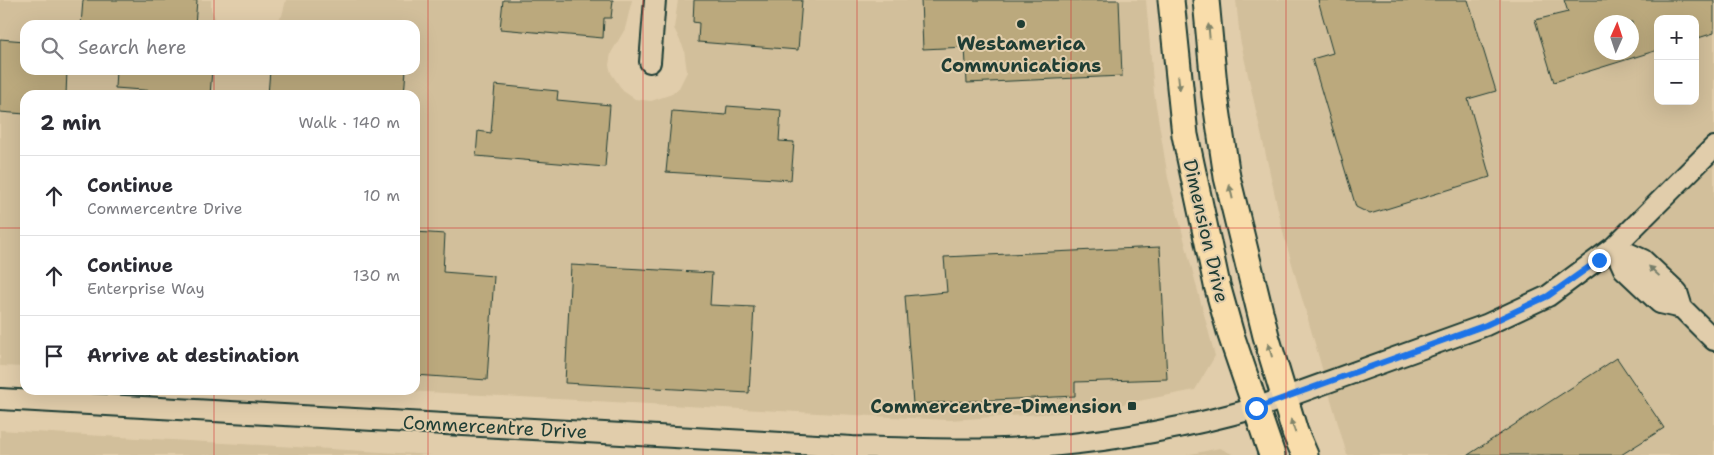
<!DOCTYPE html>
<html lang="en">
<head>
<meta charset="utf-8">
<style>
	body { margin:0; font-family:"Shantell Sans",sans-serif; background:#f2f2f3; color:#2b2b33 }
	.controls { position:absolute; right:15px; top:15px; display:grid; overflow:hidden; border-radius:10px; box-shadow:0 5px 20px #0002 }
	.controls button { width:45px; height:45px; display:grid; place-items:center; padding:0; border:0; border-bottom:1px solid #e1e1e2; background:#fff; color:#2b2b33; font:25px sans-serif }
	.compass { position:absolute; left:1594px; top:15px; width:45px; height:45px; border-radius:50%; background:#fff; box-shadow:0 5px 20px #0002; rotate:3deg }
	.stop { position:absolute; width:15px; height:15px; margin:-11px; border:4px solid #1a73e8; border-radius:50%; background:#fff }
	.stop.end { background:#1a73e8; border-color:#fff; box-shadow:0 1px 5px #0008 }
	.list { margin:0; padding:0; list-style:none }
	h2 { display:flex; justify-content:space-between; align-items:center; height:65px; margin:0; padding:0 20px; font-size:21px }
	h2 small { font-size:16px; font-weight:400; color:#7c7c81 }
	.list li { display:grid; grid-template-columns:32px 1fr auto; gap:15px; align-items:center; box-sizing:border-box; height:80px; padding:0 20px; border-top:1px solid #e1e1e2 }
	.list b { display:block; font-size:19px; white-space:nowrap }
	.list p { margin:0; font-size:16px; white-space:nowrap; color:#7c7c81 }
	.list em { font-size:16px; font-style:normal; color:#7c7c81 }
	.icon { flex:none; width:28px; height:28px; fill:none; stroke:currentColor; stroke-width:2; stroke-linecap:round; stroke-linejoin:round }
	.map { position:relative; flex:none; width:1714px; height:455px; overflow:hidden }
	.search { position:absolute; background:#fff; box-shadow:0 5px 20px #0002; left:20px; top:20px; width:400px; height:55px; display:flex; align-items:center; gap:12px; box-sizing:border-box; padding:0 18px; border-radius:15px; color:#7c7c81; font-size:19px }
	.panel { position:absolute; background:#fff; box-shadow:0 5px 20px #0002; left:20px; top:90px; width:400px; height:305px; border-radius:15px }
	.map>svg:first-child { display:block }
	.built { fill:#d2bf9b; fill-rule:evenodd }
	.building { fill:#bba97d; stroke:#1f3d34; fill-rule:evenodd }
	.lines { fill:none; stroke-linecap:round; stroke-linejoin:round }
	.minor-casing { stroke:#1f3d34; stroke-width:24 }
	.major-casing { stroke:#1f3d34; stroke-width:29 }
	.minor { stroke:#e1cdab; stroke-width:20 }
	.major { stroke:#f9ddab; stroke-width:25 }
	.oneway { fill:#81856a }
	.oneway2 { fill:#767e6a }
	.route { stroke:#1a73e8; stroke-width:6 }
	.grid { fill:none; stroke:#d62828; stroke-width:1; stroke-opacity:0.55 }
	.poi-dot { fill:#1f3d34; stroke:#e1cdab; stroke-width:2 }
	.labels { text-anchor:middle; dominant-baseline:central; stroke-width:4; stroke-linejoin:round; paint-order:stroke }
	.poi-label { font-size:19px; font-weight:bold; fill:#1f3d34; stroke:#e1cdab }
	.street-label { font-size:19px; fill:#1f3d34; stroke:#e1cdab }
</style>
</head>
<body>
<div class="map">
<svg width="1714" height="455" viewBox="0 0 1714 455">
	<rect width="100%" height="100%" fill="#e1cdab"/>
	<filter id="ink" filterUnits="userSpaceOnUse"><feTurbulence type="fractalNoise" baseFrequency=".02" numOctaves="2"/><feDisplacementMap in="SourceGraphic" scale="10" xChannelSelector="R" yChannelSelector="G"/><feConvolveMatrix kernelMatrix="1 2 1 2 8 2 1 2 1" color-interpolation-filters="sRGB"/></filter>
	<g filter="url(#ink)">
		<path class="built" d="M0,0H211V9L217,22L221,25H25V70H415V25H272L282,16L286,0H632L625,29L611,53L609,65L611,73L623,91L635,99L651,101L672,94L679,88L687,72L684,49L674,28L678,0H1146L1154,93L1168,178L1215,356L1195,390L1087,411L949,420L388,390H415V95H25V367L0,366Z
			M1236,0H1714V455H1347L1284,236L1240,39ZM1658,19H1695V101H1658ZM1602,22H1632V52H1602Z
			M0,430L433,455H0Z
			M1220,448L1234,455H1186Z"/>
		<path class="building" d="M83,0H197L195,25H81Z
			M503,0H613L611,18H604L603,38L500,29Z
			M694,0H802L798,50L698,42L699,23L693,22Z
			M921,0H1119L1122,76L967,83L965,47L923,49Z
			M1318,0H1468L1496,91L1468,99L1490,177L1370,214L1356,207L1312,59L1333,53Z
			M1564,0H1714V33L1695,39V19H1658V50L1554,82L1535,20L1568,12ZM1602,22H1632V52H1602Z
			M0,39L25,41V70H67L66,95H25V114L0,112Z
			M116,70H212L210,95L115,88Z
			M270,70H406L404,95H268Z
			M495,85L558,91L557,100L610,105L605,167L476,156L478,131L491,133Z
			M727,106L781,110L779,141L794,142L791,180L666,172L672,111L726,115Z
			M415,232L445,234L443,272L494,276L487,380L415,375Z
			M1160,247L1167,379L1075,382V396L913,404L905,296L947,292L944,257Z
			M571,265L712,273L710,305L754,307L749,393L565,383Z
			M1617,358L1664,428L1621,455H1468Z"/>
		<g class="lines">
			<defs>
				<path id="minor" d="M650,62L655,0
					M1614,247L1643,260L1677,292L1682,308L1714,340
					M1614,247L1624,269L1660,303L1682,308
					M0,399L852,447C918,449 985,452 1050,446C1119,440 1189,427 1256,408L1486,325L1548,296L1614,247L1714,147"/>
				<path id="major" d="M1171,0L1185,135L1217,285L1231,335L1272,455
					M1206,0L1215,96L1227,177L1266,336L1295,432L1305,455"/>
			</defs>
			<use href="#minor" class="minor-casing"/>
			<use href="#major" class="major-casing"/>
			<use href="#minor" class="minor"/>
			<use href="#major" class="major"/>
		</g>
		<defs><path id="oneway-solid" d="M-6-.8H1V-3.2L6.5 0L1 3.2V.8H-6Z" transform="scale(1.25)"/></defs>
		<g class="oneway">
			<use href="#oneway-solid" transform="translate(1209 31) rotate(-95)"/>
			<use href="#oneway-solid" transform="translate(1179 83) rotate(84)"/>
			<use href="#oneway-solid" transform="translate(1231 192) rotate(-103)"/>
			<use href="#oneway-solid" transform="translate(1270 350) rotate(-106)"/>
			<use href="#oneway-solid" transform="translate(1293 426) rotate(-109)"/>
		</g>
		<use class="oneway2" href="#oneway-solid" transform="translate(1654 271) rotate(-137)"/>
	</g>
	<g class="lines" filter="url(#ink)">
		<path class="route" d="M1256,408L1486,325L1548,296L1599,260"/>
	</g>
	<path class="grid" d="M214,0V25M428,0V455M643,0V455M857,0V455M1071,0V455M1286,0V455M1500,0V455M214,70V95M0,228H25M415,228H1714M214,390V455"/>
	<g class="poi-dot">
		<circle cx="1021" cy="24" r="5"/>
		<rect x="1127" y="401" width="10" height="10" rx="2.5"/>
	</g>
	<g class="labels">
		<g class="poi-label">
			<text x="1021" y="43">Westamerica<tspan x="1021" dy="22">Communications</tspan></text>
			<text x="1122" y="406" text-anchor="end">Commercentre-Dimension</text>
		</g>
		<g class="street-label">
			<text transform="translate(1206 231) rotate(77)">Dimension Drive</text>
			<text transform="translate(495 427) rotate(3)">Commercentre Drive</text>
		</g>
	</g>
</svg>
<div class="controls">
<button>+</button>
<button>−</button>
</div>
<svg class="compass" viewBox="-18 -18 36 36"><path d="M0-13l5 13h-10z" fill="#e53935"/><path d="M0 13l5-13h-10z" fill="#7c7c81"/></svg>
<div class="stop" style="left:1256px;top:408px"></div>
<div class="stop end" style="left:1599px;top:260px"></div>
<div class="search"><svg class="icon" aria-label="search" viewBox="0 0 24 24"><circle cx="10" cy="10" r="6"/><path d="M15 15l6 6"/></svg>Search here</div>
<section class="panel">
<h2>2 min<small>Walk · 140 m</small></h2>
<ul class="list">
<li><svg class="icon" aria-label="ahead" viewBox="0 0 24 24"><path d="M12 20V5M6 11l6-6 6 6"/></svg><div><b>Continue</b><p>Commercentre Drive</p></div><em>10 m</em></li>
<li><svg class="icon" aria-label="ahead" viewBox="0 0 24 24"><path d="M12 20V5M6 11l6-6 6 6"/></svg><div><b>Continue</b><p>Enterprise Way</p></div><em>130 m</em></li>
<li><svg class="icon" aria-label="arrive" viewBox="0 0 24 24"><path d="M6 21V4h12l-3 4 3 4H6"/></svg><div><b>Arrive at destination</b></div></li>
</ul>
</section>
</div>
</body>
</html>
